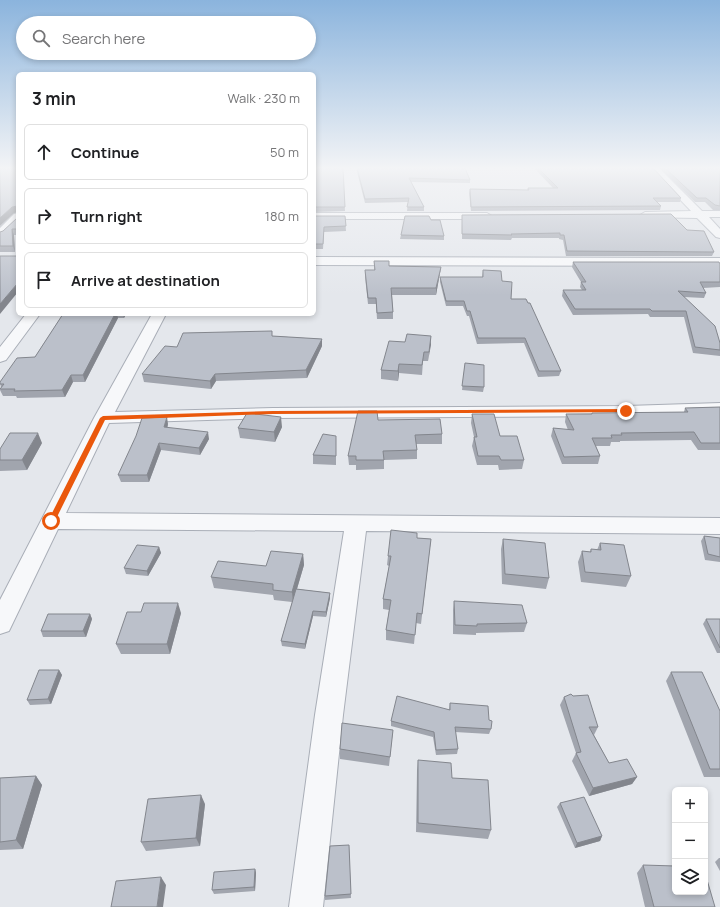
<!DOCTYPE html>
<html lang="en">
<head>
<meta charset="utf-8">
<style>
	body { margin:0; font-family:Manrope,sans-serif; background:#f2f2f2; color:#202124 }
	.controls { position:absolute; right:12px; bottom:12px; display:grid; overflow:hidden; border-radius:6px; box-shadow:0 2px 6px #0003 }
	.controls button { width:36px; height:36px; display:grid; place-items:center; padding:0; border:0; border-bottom:1px solid #e0e0e0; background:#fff; color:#202124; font:20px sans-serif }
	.stop { position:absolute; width:12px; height:12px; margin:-9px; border:3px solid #ea580c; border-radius:50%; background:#fff }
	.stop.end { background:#ea580c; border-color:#fff; box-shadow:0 1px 4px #0008 }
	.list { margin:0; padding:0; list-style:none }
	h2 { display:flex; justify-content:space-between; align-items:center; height:52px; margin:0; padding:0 16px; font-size:17px }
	h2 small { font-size:13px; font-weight:400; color:#757577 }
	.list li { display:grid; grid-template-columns:26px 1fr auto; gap:12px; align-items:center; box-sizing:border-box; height:56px; margin:0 8px 8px; padding:0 8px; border:1px solid #e0e0e0; border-radius:6px }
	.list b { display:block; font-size:15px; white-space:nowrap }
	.list em { font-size:13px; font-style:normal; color:#757577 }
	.icon { flex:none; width:22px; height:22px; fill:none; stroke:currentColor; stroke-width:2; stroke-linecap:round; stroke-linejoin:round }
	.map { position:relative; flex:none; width:720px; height:907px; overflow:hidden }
	.search { position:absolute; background:#fff; box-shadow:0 2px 6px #0003; left:16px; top:16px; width:300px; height:44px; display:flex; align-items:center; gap:10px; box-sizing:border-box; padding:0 14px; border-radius:22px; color:#757577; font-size:15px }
	.panel { position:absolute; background:#fff; box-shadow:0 2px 6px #0003; left:16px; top:72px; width:300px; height:244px; border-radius:6px }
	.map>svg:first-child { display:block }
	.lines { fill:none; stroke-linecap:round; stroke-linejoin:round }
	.street-casing { stroke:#a9aeb7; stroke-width:2 }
	.street { fill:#f7f8fa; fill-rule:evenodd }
	.wall { fill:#a1a5ae }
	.shaded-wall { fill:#83868d }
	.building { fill:#bbc0ca; stroke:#83868d }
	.route { fill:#ea580c }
</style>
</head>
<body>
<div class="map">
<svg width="720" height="907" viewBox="0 0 720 907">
	<rect width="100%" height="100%" fill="#e4e7ec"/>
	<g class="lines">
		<defs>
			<path id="street" d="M650,168H659L702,211H720V217H709L720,229V238L716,237L697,218L641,217L640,215L645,212L691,211Z
				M18,213V222L4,236L0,237V228L14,214Z
				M314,213H487L492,216L487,219H314Z
				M314,257L720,258V266L314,265Z
				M26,314H40L6,360L0,362V347Z
				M152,314H166L115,412L273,408L627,406L720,403V413L627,416L273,418L109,423L66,513L720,518V534L366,531L343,715L323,907H289L315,715L344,531L58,529L9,631L0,634V600L94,418Z"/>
		</defs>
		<use href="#street" class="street-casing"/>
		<use href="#street" class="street"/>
	</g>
	<path class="wall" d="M18,168V235H14L15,252H0V232L3,231L17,218V212L14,213Z
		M314,168H343L345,211L314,212Z
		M356,168H465L470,180V183L411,182L424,207V211H407L408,202L365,203Z
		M534,168H653L681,198L680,202H657L661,206L660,210L471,211L469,193L470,189L527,190L528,188H553Z
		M660,168H720V210H713L705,202H695Z
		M462,215L687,230L714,252L712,256H566L563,240L559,239V238H512L511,240L462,239Z
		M314,216H345L346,231L324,232L323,249H314Z
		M431,220L444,236V240L400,239L401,235Z
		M374,261L389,266L441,267L440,273L436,295H392L393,312V319H377L376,304H368L365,277V270H374Z
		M573,262L720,264V287L703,288L706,293L704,298L684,297L720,343V356L693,353L684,317H650L648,314L573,315L562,296L563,290H582L580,287L581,282L572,267Z
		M483,270L502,281L511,299L561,371L559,376L538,377L524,343L477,344L469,316H467L463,306H446L440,282V277H482Z
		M63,314H126L124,318H118L85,382H73L65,397L17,398L16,396H3L0,390L1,388L0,382L35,357Z
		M272,336L322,339V346L307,378L216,381L211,389L144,382L142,374L177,347Z
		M431,336L428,361H423L422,375L399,373L398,381L381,379V370L405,342Z
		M465,363L484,387L483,392L462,390Z
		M720,407V450H698L691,440L620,441V442H611L610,446H596L600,456L598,464H562L551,436L553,428L568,430L565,422L566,414L684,412L685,408Z
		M472,414L500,436L524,460L522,469L499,470L498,465H477L472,446L474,437L471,423Z
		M378,420L442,434V444H416L417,450V459L384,460V469L356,470V465H349L348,456Z
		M168,424L167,428L209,439L200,455L161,450L149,482H121L118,475Z
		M282,427L275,442L240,438L238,428Z
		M336,436V465L313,464V455Z
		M42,443L27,470L0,471V460Z
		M704,536L720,538V562L705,560L701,541Z
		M417,538L431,539L421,624L416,623L414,644L386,640V630L389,610L383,609V599L389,566L387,565L388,556Z
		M503,539L549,578L546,589L502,584L501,549Z
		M600,543L631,576L626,587L581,582L578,562L582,551L590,552L591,549L597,550Z
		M159,547L161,553L148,576L126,574L124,568Z
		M303,554L304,565L297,589L330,593V598L326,617L313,616L305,649L282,646L281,641L292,602L274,600L273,595L214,588L211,577L266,566Z
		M454,601L527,623L524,632L476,633V635L453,634V610Z
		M181,613L170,654H121L116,644Z
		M90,614L92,619L86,637H43L41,631Z
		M706,619H720V653H717L703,624Z
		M59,670L62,675L51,704L30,705L27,700Z
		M671,672L720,711V777H704L666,681Z
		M573,696L598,727L594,735L609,763L637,777L632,784L589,796L572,761L576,753L560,705L564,697Z
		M450,703L489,720L491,729L489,734L455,732L458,749L457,754L436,755L433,737L391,726V721L449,710Z
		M393,730L389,766L340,759V749Z
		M418,760L452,778L491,830L488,839L416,832L417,770Z
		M36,776L42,785L23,849L0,850V778Z
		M560,803L602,836L600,841L575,848L557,807Z
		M205,804L200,846L146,851L141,842Z
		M349,845L351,898L325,900V896Z
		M719,858H720V871L715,862Z
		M643,865L715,907H645L637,873Z
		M255,869L256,873L255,891L214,894L212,890Z"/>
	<path class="shaded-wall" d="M17,206L18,212L14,213L0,226V218L12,207Z
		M12,229L14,235L15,252L13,246Z
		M441,267L440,273L436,295V288Z
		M17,284L18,286V292L0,314V304Z
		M115,314H117L118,318L85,382L83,375Z
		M123,314H126L124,318Z
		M431,336V345L428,361L429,352Z
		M322,339V346L307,378L306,370Z
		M399,364V373L398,381V371Z
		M215,374L216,381L211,389L210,381Z
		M71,375L73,382L65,397L62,390Z
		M167,417L168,424L166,434L164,427Z
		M281,417L282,427L275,442L274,432Z
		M208,432L209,439L200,455L199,448Z
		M38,433L42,443L27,470L22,460Z
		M159,443L161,450L149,482L147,475Z
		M159,547L161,553L148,576L147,571Z
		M303,554L304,565L293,602L292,592Z
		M330,593V598L326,617V612Z
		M178,603L181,613L170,654L167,644Z
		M313,611V616L305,649V644Z
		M90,614L92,619L86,637L83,631Z
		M59,670L62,675L51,704L48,699Z
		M36,776L42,785L23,849L16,840Z
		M637,777L632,784L589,796L593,788Z
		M201,795L205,804L200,846L196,838Z
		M602,836L600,841L575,848L577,843Z
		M255,869L256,873L255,891L254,887Z
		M161,877L166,885L163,907H157Z"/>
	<path class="building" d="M0,168H18V229H12L13,246H0V232L3,231L17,218V206L12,207L0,218Z
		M314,168H343L345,207H314Z
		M357,168H465L470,180L409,178L424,207H407L409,198L365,199Z
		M538,168H653L681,198H653L661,206L471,207L470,189L529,190L528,188H558Z
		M665,168H720V206L715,205L706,198H697Z
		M671,214L687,230L704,231L714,252L567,251L564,235H560V233L511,234L512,235L462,234V215Z
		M314,216H345L346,226L324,227L323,244H314Z
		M405,216H429L431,220H440L444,236L401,235Z
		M0,256H18V284H17L0,304Z
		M374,261H389V266L441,267L436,288H391L393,312L377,313L376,298H368L365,270H375Z
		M573,262H719L720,264V282H700L706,293L678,291L715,326L720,343V350L695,347L686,311H652L650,309H575L563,290H586L581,282H586Z
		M483,270L501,271L502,281L512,282L511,299H526L528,303H530L561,371H539L525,338H478L470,311H467L464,301H446L440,277H483Z
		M63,314H115L83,375H71L62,390L14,391L15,389H0L4,384H0V382L17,358L35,357Z
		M272,331V336L322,339L306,370L215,374L210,381L142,374L165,346L177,347L183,333Z
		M407,334L431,336L429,352H424L422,365L399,364L398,371L381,370L389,341L405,342Z
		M465,363L484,365V387L462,386Z
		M720,407V443H701L694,432L621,433L622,435H611L612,438H592L600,456L564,457L553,428L574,430L566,414H592V413L688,412L685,408Z
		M358,411H377L378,420L440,419L442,434L415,435L417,450L383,451L384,460H356V456H348Z
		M247,413L281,417L274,432L238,428Z
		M472,414H494L500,436H517L524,460H501L499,456H478L474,437H477Z
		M167,417L164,427L208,432L199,448L159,443L147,475H118L136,436L142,418Z
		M10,433H38L22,460H0V449Z
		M323,434L336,436V456L313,455Z
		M391,530L417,533V538L431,539L422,614L417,613L415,635L386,630L391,600L383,599L391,556H388Z
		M704,536L720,538V557L708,554Z
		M503,539L545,543L549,578L505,574Z
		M600,543L624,545L631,576L585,572L582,551L591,552V549L601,550Z
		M137,545L159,547L147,571L124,568Z
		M271,551L303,554L292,592L273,590V584L211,577L218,561L266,566Z
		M296,589L330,593L326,612L313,611L305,644L281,641Z
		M454,601L522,605L527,623L477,624V626L455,625Z
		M144,603H178L167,644H116L127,612H141Z
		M48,614H90L83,631H41Z
		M706,619H720V648Z
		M39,670H59L48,699L27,700Z
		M671,672H702L720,711V769H710Z
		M571,694L573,696L588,695L598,727H589L609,763L627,759L637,777L593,788L576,753L581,752L564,697Z
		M397,696L450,710V703L488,706L489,720L492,721L491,729L455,727L458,749L436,750L434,732L391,721Z
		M342,723L393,730L390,757L340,749Z
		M418,760L451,763L452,778L488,780L491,830L418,823Z
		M36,776L16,840L0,842V778Z
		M201,795L196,838L141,842L148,799Z
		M584,797L602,836L577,843L560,803Z
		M349,845L351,894L325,896L330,846Z
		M643,865L675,866V892H705V873L715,907H654Z
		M255,869L254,887L212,890L214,872Z
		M161,877L157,907H111L116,881Z"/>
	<linearGradient id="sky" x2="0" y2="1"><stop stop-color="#8bb4dd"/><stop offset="0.57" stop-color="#f3f4f6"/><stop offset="1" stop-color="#f3f4f6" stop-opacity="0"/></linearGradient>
	<rect width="720" height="295" fill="url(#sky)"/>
	<path class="route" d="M626,409L629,411V412L273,414L105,420L55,521L51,523L48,521L100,418L103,416L273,411Z"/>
</svg>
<div class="controls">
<button>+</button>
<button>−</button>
<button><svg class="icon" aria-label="layers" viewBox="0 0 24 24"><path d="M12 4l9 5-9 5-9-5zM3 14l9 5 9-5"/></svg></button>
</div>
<div class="stop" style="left:51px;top:521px"></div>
<div class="stop end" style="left:626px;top:411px"></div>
<div class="search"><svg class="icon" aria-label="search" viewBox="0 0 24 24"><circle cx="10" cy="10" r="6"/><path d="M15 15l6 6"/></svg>Search here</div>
<section class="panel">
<h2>3 min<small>Walk · 230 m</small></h2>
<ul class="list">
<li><svg class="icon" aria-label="ahead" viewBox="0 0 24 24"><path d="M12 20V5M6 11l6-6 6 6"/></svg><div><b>Continue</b></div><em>50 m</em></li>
<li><svg class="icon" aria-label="right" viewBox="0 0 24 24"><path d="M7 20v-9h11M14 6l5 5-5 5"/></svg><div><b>Turn right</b></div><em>180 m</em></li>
<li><svg class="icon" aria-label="arrive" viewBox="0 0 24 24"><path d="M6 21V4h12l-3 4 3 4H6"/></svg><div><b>Arrive at destination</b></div></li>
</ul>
</section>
</div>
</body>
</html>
